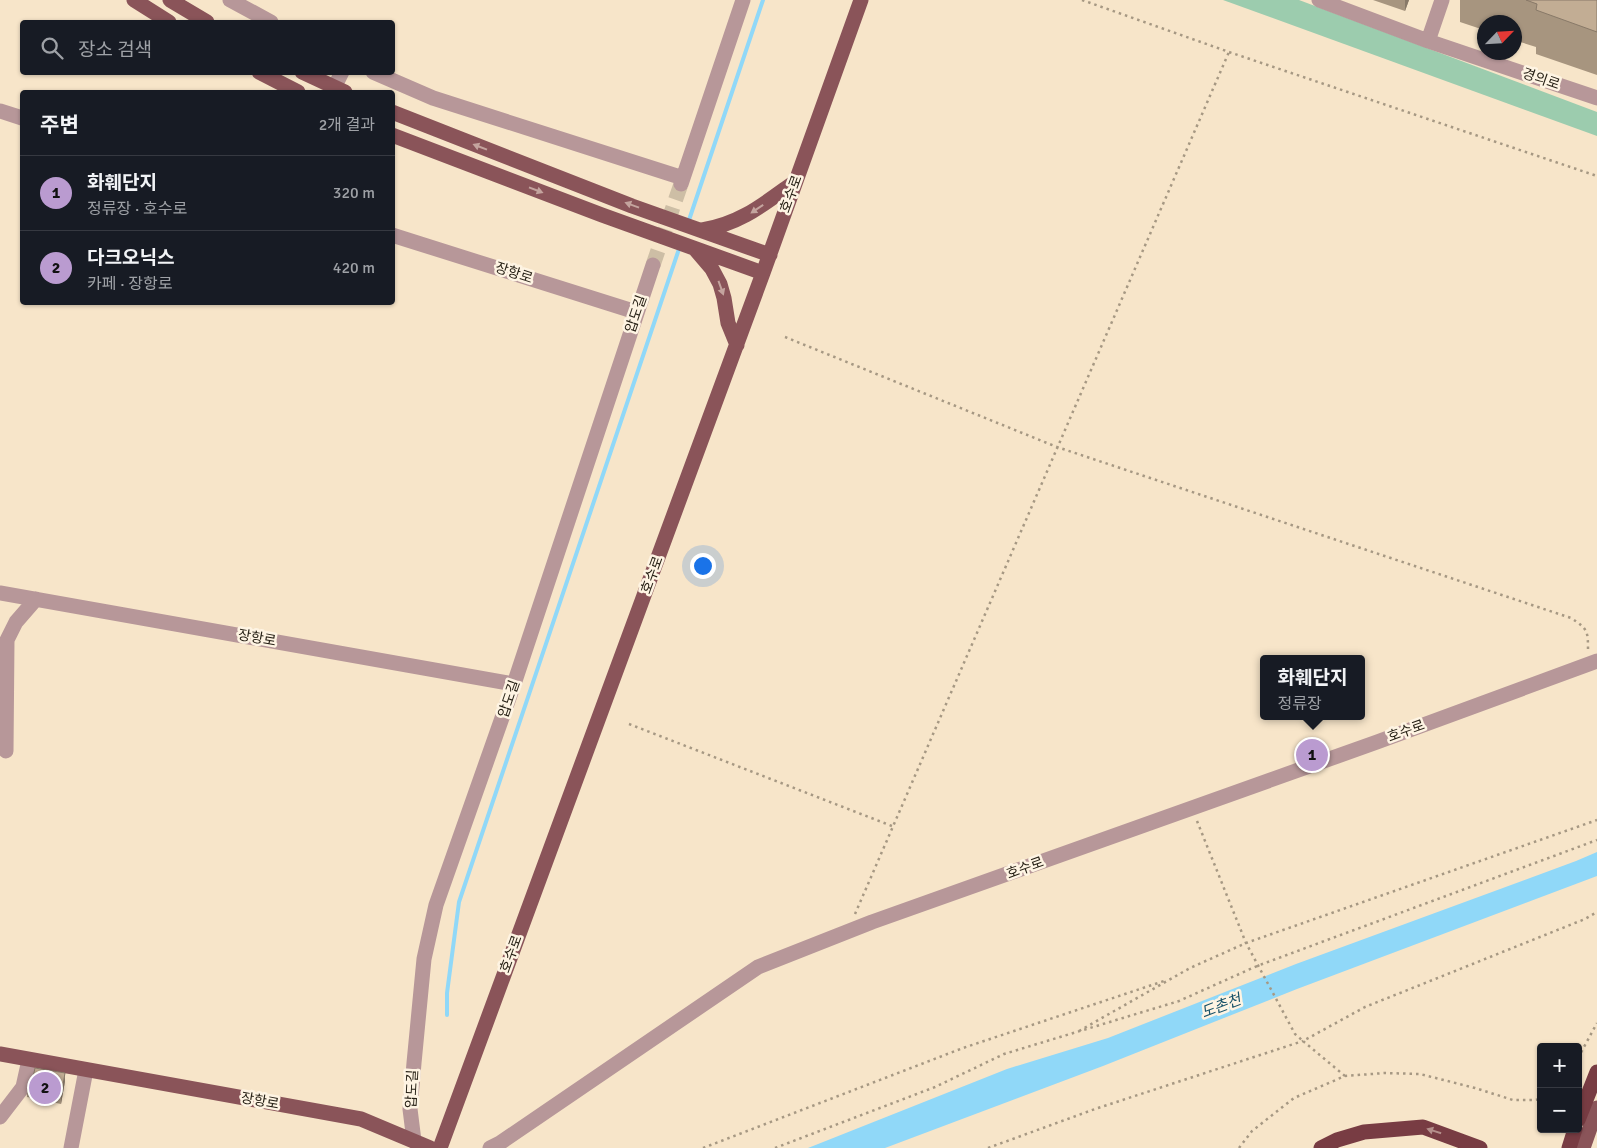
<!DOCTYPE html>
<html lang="ko">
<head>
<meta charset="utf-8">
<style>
	body { margin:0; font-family:Signika,"Noto Sans KR",sans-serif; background:#242831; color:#f1f3f6 }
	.controls { position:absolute; right:15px; bottom:15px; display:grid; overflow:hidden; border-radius:5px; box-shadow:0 1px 4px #0004 }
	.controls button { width:45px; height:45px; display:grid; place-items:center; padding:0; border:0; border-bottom:1px solid #363941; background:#171b24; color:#f1f3f6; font:25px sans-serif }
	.compass { position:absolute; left:1477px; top:15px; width:45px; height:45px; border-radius:50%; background:#171b24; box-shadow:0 1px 4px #0004; rotate:65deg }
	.you { position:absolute; left:702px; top:565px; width:18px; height:18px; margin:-12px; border:4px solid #fff; border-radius:50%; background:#1a73e8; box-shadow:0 0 0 8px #1a73e833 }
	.badge { display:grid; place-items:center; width:32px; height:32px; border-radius:50%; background:#ba9bd0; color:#111; font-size:16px; font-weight:700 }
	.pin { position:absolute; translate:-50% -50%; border:2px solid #fff; box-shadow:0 1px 5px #0006 }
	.popup { position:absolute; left:1260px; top:655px; width:105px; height:65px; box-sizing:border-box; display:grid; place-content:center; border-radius:5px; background:#171b24; filter:drop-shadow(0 1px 4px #0005); font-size:16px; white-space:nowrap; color:#9ea1a6 }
	.popup b { font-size:19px; color:#f1f3f6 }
	.popup::after { content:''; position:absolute; left:50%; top:100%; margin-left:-10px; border:10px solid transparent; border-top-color:#171b24 }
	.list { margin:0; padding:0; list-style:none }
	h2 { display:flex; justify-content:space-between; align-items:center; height:65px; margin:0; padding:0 20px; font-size:21px }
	h2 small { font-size:16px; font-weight:400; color:#9ea1a6 }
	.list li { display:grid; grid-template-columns:32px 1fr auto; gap:15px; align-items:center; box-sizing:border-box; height:75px; padding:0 20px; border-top:1px solid #363941 }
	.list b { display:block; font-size:19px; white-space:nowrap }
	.list p { margin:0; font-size:16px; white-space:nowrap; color:#9ea1a6 }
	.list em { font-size:16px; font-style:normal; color:#9ea1a6 }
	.icon { flex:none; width:28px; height:28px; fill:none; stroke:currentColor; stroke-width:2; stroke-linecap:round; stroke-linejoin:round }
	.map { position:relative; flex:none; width:1597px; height:1148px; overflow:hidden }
	.search { position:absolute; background:#171b24; box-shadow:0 1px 4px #0004; left:20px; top:20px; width:375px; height:55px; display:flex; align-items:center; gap:12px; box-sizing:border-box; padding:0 18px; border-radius:5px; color:#9ea1a6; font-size:19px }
	.panel { position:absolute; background:#171b24; box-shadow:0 1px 4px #0004; left:20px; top:90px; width:375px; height:215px; border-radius:5px }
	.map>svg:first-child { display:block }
	.green { fill:#9cccae }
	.water { fill:#90d8f8 }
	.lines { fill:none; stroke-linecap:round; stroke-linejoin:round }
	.stream { stroke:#90d8f8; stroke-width:4 }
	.minor-tunnel { stroke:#cdbea5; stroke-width:15; stroke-dasharray:15 8; stroke-linecap:butt }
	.path { stroke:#a69883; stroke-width:2.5; stroke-dasharray:2.5 4; stroke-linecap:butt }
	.minor { stroke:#b79799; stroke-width:15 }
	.major { stroke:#8a5459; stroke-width:15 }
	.highway { stroke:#783c43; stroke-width:15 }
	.wall { fill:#a7957f }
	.shaded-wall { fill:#887968 }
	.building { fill:#c2ad94; stroke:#887968 }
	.oneway { fill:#c4a49e }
	.oneway2 { fill:#b48f8b }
	.labels { text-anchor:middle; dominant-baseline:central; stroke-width:5; stroke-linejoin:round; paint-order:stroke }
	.street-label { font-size:14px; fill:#262015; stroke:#fef4e3 }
	.water-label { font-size:15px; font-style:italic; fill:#175168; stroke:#fef4e3 }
</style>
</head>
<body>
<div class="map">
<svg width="1597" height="1148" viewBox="0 0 1597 1148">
	<rect width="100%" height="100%" fill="#f7e5c9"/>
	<path class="green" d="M1223,0H1299L1597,112V136Z"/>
	<path class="water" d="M1597,852V876L1297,989L1103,1066L885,1148H808L1007,1069L1108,1038L1296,964L1576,861Z"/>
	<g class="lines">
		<path class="stream" d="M688,223L763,0
			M447,1015V993L459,902L680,246"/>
		<path class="minor-tunnel" d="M653,265L681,184"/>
		<path class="path" d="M1082,0L1229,52L1597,176
			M785,337L1057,447L1571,618C1588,629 1588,631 1588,651
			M629,724L892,826
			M1197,821L1246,943L1295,1034L1303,1041
			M855,914L1229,52
			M1079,1031L1190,968L1246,943L1597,820
			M1578,1058L1597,1023
			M1345,1076L1303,1041L1365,1007L1585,919L1597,912
			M703,1148L963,1048L1167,980
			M775,1148L935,1087L1004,1054L1179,1001L1257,966L1597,840
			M988,1148L1095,1109L1303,1041
			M1239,1148L1252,1131L1294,1098L1345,1076L1385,1073L1420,1074L1475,1088L1513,1100H1534L1541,1099"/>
		<path class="minor" d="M230,0L271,22
			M1319,0L1428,41L1597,98
			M1428,41L1442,0
			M373,72L433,98L683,178
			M334,88L342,72
			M0,111L22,118
			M681,184L743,0
			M392,235L636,312
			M0,593L514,684
			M6,751L7,640L16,622L36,599
			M0,1117L23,1087L29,1060
			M414,1141L410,1109L414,1063L424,959L436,905L514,684L653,265
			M71,1148L86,1070
			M490,1148L500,1143L758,967L872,922L1377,742L1597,661"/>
		<path class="major" d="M134,0L169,22
			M170,0L207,22
			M259,72L298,92
			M302,72L345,92
			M392,112L632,206L770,255
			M392,135L602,215L763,273
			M702,230C741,224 765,203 796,181
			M695,249L712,269L720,284L724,298L728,323L737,345
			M0,1054L361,1119L430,1148
			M440,1148L763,273L861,0
			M1583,1148L1597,1108"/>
		<path class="highway" d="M1578,1120L1597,1072
			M1321,1148L1337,1140L1364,1132L1423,1127L1480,1148
			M1569,1148L1575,1129"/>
	</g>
	<path class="wall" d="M1373,0H1409L1405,11Z
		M1460,0H1597V75L1536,54V47L1514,40V22H1484V30L1460,22Z
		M65,1081L61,1104L27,1097V1089Z"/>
	<path class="shaded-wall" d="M1405,0H1409L1405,11Z
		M65,1073V1081L61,1104V1096Z"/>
	<path class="building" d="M1526,0H1597V32L1536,10L1537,4Z
		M35,1068L65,1073L61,1096L27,1089L32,1082Z"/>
	<defs><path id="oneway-solid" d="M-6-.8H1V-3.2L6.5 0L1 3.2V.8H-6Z" transform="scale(1.25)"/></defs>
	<g class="oneway">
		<use href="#oneway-solid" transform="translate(480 147) rotate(-159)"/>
		<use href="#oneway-solid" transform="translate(536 190) rotate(21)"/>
		<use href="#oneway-solid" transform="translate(632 205) rotate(-160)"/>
		<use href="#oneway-solid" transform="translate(757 209) rotate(146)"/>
		<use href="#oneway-solid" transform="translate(721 288) rotate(70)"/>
	</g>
	<use class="oneway2" href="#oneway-solid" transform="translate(1434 1131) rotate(-162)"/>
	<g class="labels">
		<g class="street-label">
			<text transform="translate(1541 79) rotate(19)">경의로</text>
			<text transform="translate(791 194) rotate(-70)">호수로</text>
			<text transform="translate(514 273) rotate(18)">장항로</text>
			<text transform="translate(636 314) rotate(-71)">압도길</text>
			<text transform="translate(652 575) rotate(-70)">호수로</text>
			<text transform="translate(257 638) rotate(10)">장항로</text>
			<text transform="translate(509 699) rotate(-71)">압도길</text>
			<text transform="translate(1406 731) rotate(-20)">호수로</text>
			<text transform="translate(1025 868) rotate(-20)">호수로</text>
			<text transform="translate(511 954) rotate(-70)">호수로</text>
			<text transform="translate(412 1089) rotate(-87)">압도길</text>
			<text transform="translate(260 1101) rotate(10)">장항로</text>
		</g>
		<g class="water-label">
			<text transform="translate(1221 1006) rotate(-21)">도촌천</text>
		</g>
	</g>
</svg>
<div class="controls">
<button>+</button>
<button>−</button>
</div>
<svg class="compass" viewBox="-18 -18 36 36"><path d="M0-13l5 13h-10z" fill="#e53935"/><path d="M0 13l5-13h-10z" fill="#9ea1a6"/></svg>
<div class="you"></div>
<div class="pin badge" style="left:1312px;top:755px">1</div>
<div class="popup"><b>화훼단지</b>정류장</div>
<div class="pin badge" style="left:45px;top:1088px">2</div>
<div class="search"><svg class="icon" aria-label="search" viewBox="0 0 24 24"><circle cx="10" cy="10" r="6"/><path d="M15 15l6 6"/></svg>장소 검색</div>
<section class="panel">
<h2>주변<small>2개 결과</small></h2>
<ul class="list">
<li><span class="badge">1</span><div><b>화훼단지</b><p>정류장 · 호수로</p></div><em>320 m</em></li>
<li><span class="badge">2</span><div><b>다크오닉스</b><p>카페 · 장항로</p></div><em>420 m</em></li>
</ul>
</section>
</div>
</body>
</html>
